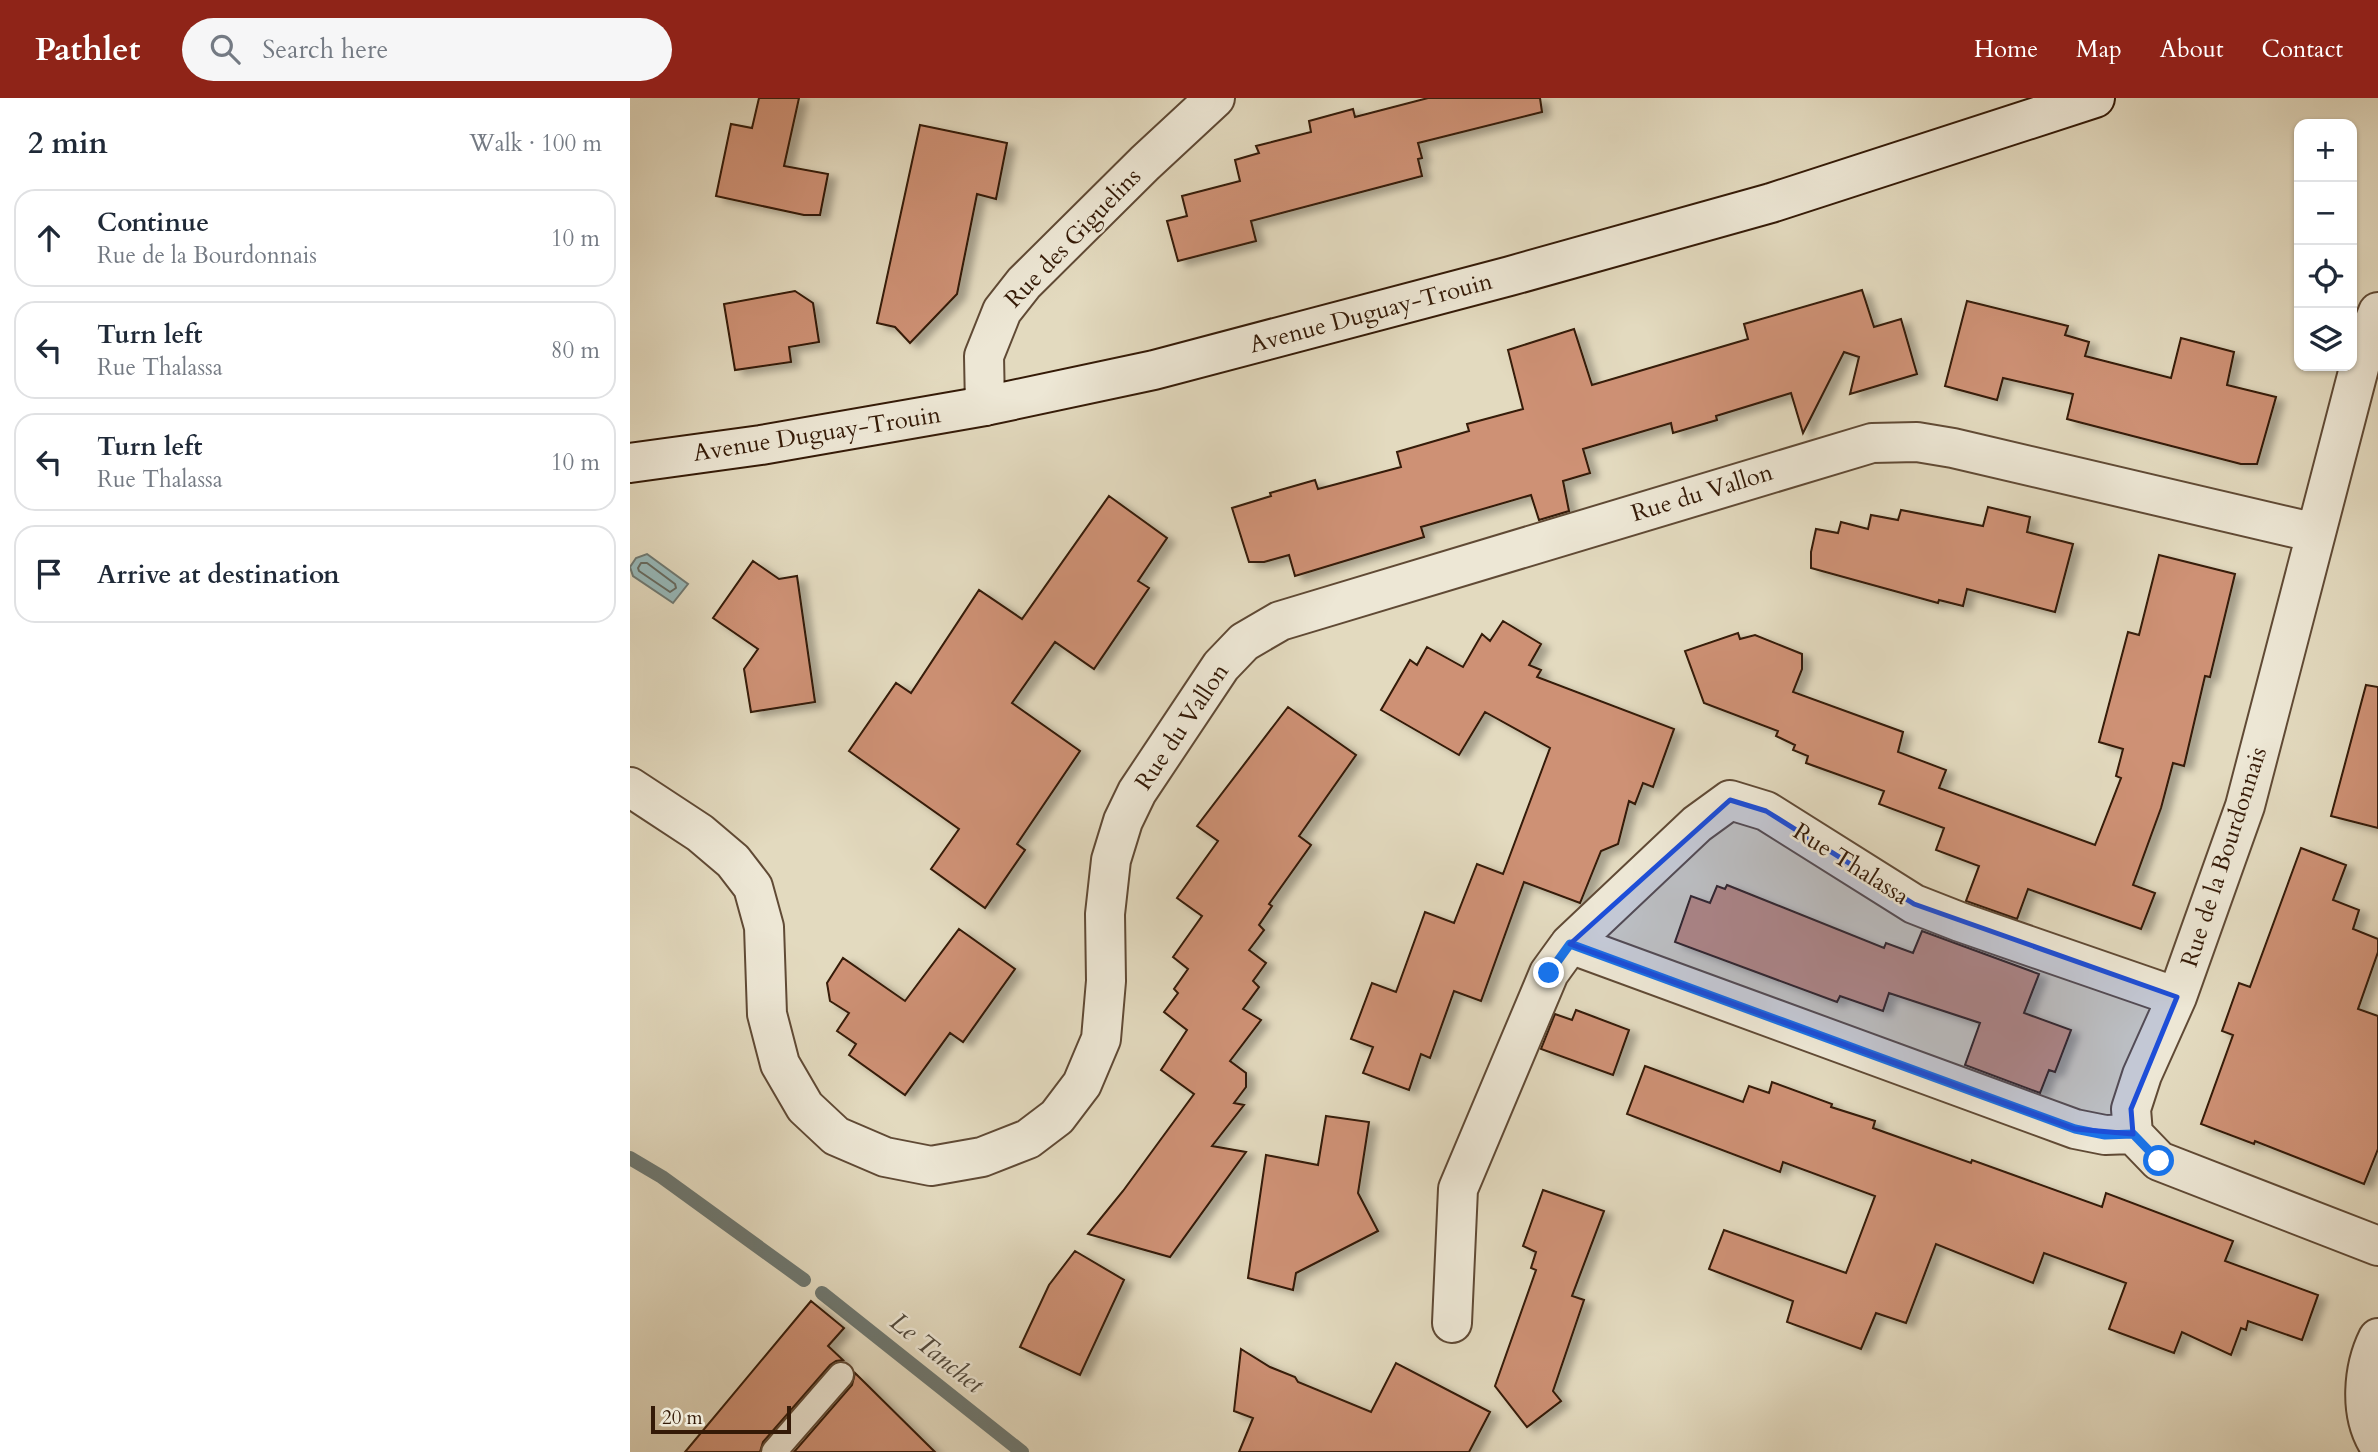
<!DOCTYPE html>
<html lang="en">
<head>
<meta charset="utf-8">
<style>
	body { margin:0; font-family:Cardo,serif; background:#f6f6f7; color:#1f2937 }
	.controls { position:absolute; right:21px; top:21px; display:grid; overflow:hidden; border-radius:14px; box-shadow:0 2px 5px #0004 }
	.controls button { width:63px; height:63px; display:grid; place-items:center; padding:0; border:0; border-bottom:2px solid #e0e1e3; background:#fff; color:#1f2937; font:35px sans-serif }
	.scale { position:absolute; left:21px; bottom:18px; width:140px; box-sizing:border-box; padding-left:7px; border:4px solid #341a07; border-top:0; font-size:19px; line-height:24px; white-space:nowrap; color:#341a07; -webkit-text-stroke:5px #ede7d5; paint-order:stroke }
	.stop { position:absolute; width:21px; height:21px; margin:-16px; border:5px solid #1a73e8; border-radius:50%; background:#fff }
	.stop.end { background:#1a73e8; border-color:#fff; box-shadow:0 2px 7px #0008 }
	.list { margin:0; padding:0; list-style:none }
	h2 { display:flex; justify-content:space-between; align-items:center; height:91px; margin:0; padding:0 28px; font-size:30px }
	h2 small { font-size:23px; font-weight:400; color:#747a83 }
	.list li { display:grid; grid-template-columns:46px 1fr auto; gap:21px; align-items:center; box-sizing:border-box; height:98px; margin:0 14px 14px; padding:0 14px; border:2px solid #e0e1e3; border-radius:21px }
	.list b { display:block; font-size:26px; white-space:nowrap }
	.list p { margin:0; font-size:23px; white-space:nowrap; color:#747a83 }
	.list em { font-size:23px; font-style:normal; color:#747a83 }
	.icon { flex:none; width:38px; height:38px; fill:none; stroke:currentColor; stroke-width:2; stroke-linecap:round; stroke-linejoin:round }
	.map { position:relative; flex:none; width:1748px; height:1354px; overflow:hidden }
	header { display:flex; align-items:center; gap:42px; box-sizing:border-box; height:98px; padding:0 35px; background:#8f2418; color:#fff }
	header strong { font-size:33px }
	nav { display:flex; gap:38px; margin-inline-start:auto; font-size:24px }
	.search { width:490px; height:63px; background:#f6f6f7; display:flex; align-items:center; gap:18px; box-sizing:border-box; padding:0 24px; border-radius:38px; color:#747a83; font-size:26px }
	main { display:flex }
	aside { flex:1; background:#fff }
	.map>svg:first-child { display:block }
	.water { fill:#97b9ba; stroke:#6f7972; stroke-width:2 }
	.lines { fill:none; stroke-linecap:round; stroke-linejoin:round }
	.shore { stroke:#666a60; stroke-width:2 }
	.stream { stroke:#6f7972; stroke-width:14 }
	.building { fill:#ce9174; stroke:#341a07; stroke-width:2; filter:url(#shadow) }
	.lane-casing { stroke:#604a35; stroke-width:28 }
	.street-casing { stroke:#604a35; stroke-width:42 }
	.secondary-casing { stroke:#341a07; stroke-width:42 }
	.lane { stroke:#ede7d5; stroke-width:24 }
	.street { stroke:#ede7d5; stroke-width:38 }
	.secondary { stroke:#ede7d5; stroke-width:38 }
	.route { stroke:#1a73e8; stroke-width:9 }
	.marked { fill:#1d4ed8; fill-opacity:0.2; stroke:#1d4ed8; stroke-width:5; stroke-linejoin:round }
	.labels { text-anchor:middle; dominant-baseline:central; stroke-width:5; stroke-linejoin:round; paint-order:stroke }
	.street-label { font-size:24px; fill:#341a07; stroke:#ede7d5 }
	.water-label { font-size:26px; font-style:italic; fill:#524a3d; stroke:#ede7d5 }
</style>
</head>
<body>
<header>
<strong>Pathlet</strong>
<div class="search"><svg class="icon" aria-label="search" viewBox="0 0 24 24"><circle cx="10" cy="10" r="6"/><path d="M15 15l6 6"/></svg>Search here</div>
<nav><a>Home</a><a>Map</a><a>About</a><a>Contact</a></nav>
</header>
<main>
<aside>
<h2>2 min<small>Walk · 100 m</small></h2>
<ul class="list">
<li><svg class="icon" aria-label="ahead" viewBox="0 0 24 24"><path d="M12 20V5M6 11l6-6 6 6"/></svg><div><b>Continue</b><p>Rue de la Bourdonnais</p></div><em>10 m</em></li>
<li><svg class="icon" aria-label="left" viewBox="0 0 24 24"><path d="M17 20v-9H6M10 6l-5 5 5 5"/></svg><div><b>Turn left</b><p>Rue Thalassa</p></div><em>80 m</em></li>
<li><svg class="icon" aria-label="left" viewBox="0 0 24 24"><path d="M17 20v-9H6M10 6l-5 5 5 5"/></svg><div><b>Turn left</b><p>Rue Thalassa</p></div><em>10 m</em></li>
<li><svg class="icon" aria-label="arrive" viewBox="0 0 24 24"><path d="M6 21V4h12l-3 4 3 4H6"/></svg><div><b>Arrive at destination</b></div></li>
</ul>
</aside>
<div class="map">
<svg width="1748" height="1354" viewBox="0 0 1748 1354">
	<defs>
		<filter id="shadow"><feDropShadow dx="8" dy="4.5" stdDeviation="3.5" flood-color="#0004"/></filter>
	</defs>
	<rect width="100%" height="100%" fill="#e3dabf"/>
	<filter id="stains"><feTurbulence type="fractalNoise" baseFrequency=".00286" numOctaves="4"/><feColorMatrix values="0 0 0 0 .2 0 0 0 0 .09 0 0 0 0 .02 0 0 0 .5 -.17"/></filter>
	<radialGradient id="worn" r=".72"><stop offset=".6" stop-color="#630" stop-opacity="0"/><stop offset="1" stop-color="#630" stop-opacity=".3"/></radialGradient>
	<path class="water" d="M17,456L58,486L43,505L3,478L0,469L6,460Z"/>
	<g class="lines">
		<path class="shore" d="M11,465H17L45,486L46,490L40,494L9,473L8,470Z"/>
		<path class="stream" d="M0,1060L32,1079L174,1182
			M192,1195L392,1354"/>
	</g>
	<path class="building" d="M129,0H169L154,68L198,76L190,117H174L86,98L101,26L122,30Z
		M798,0H910L912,14L788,45L792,60L788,61L792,78L621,123L626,143L548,163L537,123L557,118L552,98L610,83L605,62L629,55L626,48L681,34L679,23L723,11L725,19Z
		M290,27L377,45L366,101L347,96L327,196L280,245L265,229L247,225Z
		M1232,192L1244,229L1271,221L1287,276L1220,296L1229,259L1214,254L1173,335L1161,295L1086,318L1087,322L1043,335L1041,325L953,351L960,375L933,383L939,413L909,422L901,397L791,429L794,439L665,478L659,457L634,464H619L602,410L641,398L640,395L685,382L688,391L771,369L767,354L839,333L837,326L893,311L878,252L944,231L962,287L1118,241L1114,226Z
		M165,193L183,205L189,244L159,249L161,264L105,272L94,206Z
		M1337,203L1438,228L1435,237L1459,244L1455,258L1541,280L1551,240L1604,254L1597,287L1646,299L1627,366H1611L1437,321L1443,296L1373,280L1367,302L1315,288Z
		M479,398L537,440L508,483L519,490L464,571L425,544L382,605L450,653L387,746L395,752L355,810L301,771L329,731L219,653L266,585L281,595L349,492L392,521Z
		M1358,409L1400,419L1397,434L1443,446L1425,514L1337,491L1333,508L1309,502L1308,505L1181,470V454L1186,431L1208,435L1211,424L1238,431L1241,417L1268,422L1271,412L1353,428Z
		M1529,457L1605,476L1580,579L1575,578L1554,668L1543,665L1531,710L1503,787L1525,795L1511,831L1398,791L1387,821L1336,803L1349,768L1306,752L1314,730L1249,706L1254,693L1176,665L1178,658L1163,652L1165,647L1146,638L1148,633L1074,605L1055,553L1108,535L1110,541L1125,537L1172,556V571L1163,594L1273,634L1268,654L1316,672L1309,690L1465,747L1491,680L1486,678L1493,651L1469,644L1498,534L1509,537Z
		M123,463L149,481L167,478L185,604L121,614L114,571L128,551L83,520Z
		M873,523L911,546L899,567L911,572L907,579L1044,631L1023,689L1013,685L1005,706L999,703L988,746L971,753L950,805L894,784L851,903L824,893L800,960L791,956L779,992L733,975L743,949L721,941L742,885L766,894L795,814L824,825L847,766L873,776L920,650L855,614L829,657L751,612L780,562L787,567L797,549L833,569L852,536L860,543Z
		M1736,587L1748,589V730L1701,718Z
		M658,609L726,657L669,738L681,747L639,806L642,808L629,827L634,832L619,852L636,865L623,883L629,889L613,911L631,922L600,963L616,975V989L604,1005L614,1007L582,1048L616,1054L540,1159L458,1136L493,1093L564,996L531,972L557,932L534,914L548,895L544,891L558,871L543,859L572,818L547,800L588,743L567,728Z
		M1671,750L1716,767L1703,802L1729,812L1723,831L1748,841V854L1728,911L1748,918V1051L1734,1086L1625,1043L1624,1046L1571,1026L1603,937L1592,933L1609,885L1620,889Z
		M1097,787L1254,850L1256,845L1283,855L1292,833L1409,876L1394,915L1441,932L1425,974L1419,972L1410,995L1335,967L1350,925L1259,895L1253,913L1210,898L1207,904L1045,844L1061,798L1080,805L1087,788L1095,791Z
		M329,831L385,871L333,944L320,935L275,997L219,957L226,946L207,933L219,915L200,903L197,885L213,860L275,903Z
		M946,912L999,932L983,977L911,951L925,916L942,922Z
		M1015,968L1113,1004L1119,988L1139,995L1142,984L1202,1006L1201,1009L1245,1023L1243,1030L1341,1065L1342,1062L1472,1109L1476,1095L1603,1143L1595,1163L1688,1197L1672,1242L1618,1223L1616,1232L1611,1230L1601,1257L1552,1234L1544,1255L1479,1231L1496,1185L1414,1155L1403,1185L1306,1146L1276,1225L1246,1215L1231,1251L1157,1224L1163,1203L1079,1171L1094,1132L1216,1175L1245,1098L1153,1064L1150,1074L997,1016Z
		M696,1018L739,1024L728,1095L748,1133L666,1175L663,1192L618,1180L636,1057L688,1067Z
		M913,1092L974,1113L942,1198L954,1202L923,1293L931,1303L897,1329L865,1288L906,1172L901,1170L906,1154L893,1148Z
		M445,1153L494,1182L450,1277L390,1249L419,1187Z
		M181,1203L214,1230L198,1248L213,1262L206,1263L200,1267L133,1344L130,1354H55Z
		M611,1251L640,1269L665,1279L668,1284L741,1314L766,1265L860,1314L839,1354H609L623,1320L604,1313Z
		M225,1275L305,1354H164L222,1287Z"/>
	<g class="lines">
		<defs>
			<path id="lane" d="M144,1354L211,1277"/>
			<path id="street" d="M1748,214L1735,247L1615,708L1547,899L1512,977L1501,1011L1503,1036L1529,1063L1748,1148
				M355,308L354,258L372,213L394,185L515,65L585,0
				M0,689L70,735L103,763L123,789L134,829L137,916L150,966L175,1009L206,1038L255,1059L301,1068L352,1059L398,1041L427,1019L452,986L471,941L476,883L475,816L481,762L493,723L507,694L591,568L614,544L650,523L1242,345L1287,344L1323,350L1686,435
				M940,846L1445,1031L1475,1037L1503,1036
				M822,1225L828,1091L919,875L940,846L1067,726L1100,702L1136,713L1284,806L1330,824L1547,899
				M1748,1240C1733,1270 1729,1316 1748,1346"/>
			<path id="secondary" d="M0,365L131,347L355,308L524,272L880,178L1141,105L1465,0"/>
		</defs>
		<use href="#lane" class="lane-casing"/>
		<use href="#street" class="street-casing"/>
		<use href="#secondary" class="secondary-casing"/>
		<use href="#lane" class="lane"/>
		<use href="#street" class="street"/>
		<use href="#secondary" class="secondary"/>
	</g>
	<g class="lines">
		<path class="route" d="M919,875L940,846L1445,1031L1475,1037L1503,1036L1529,1063"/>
	</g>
	<path class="marked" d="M1100,702L1136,713L1284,806L1547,899L1501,1011L1503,1036L1445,1031L940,846Z"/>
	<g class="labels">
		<g class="street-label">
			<text transform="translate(443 140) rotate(-46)">Rue des Giguelins</text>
			<text transform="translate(741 215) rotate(-15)">Avenue Duguay-Trouin</text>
			<text transform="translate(187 336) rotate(-9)">Avenue Duguay-Trouin</text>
			<text transform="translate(1072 395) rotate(-17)">Rue du Vallon</text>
			<text transform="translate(552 629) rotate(-56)">Rue du Vallon</text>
			<text transform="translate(1594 759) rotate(-72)">Rue de la Bourdonnais</text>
			<text transform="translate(1221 766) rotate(32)">Rue Thalassa</text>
		</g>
		<g class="water-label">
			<text transform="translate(307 1255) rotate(39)">Le Tanchet</text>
		</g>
	</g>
	<rect width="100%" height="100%" filter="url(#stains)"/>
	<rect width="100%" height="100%" fill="url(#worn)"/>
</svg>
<div class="controls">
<button>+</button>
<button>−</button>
<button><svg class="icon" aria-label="locate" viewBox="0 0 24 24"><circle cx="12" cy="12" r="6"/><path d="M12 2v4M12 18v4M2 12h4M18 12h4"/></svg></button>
<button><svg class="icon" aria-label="layers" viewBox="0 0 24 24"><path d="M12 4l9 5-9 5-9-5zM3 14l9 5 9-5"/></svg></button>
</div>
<div class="scale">20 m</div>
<div class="stop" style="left:1529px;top:1063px"></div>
<div class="stop end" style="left:919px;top:875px"></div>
</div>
</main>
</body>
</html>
